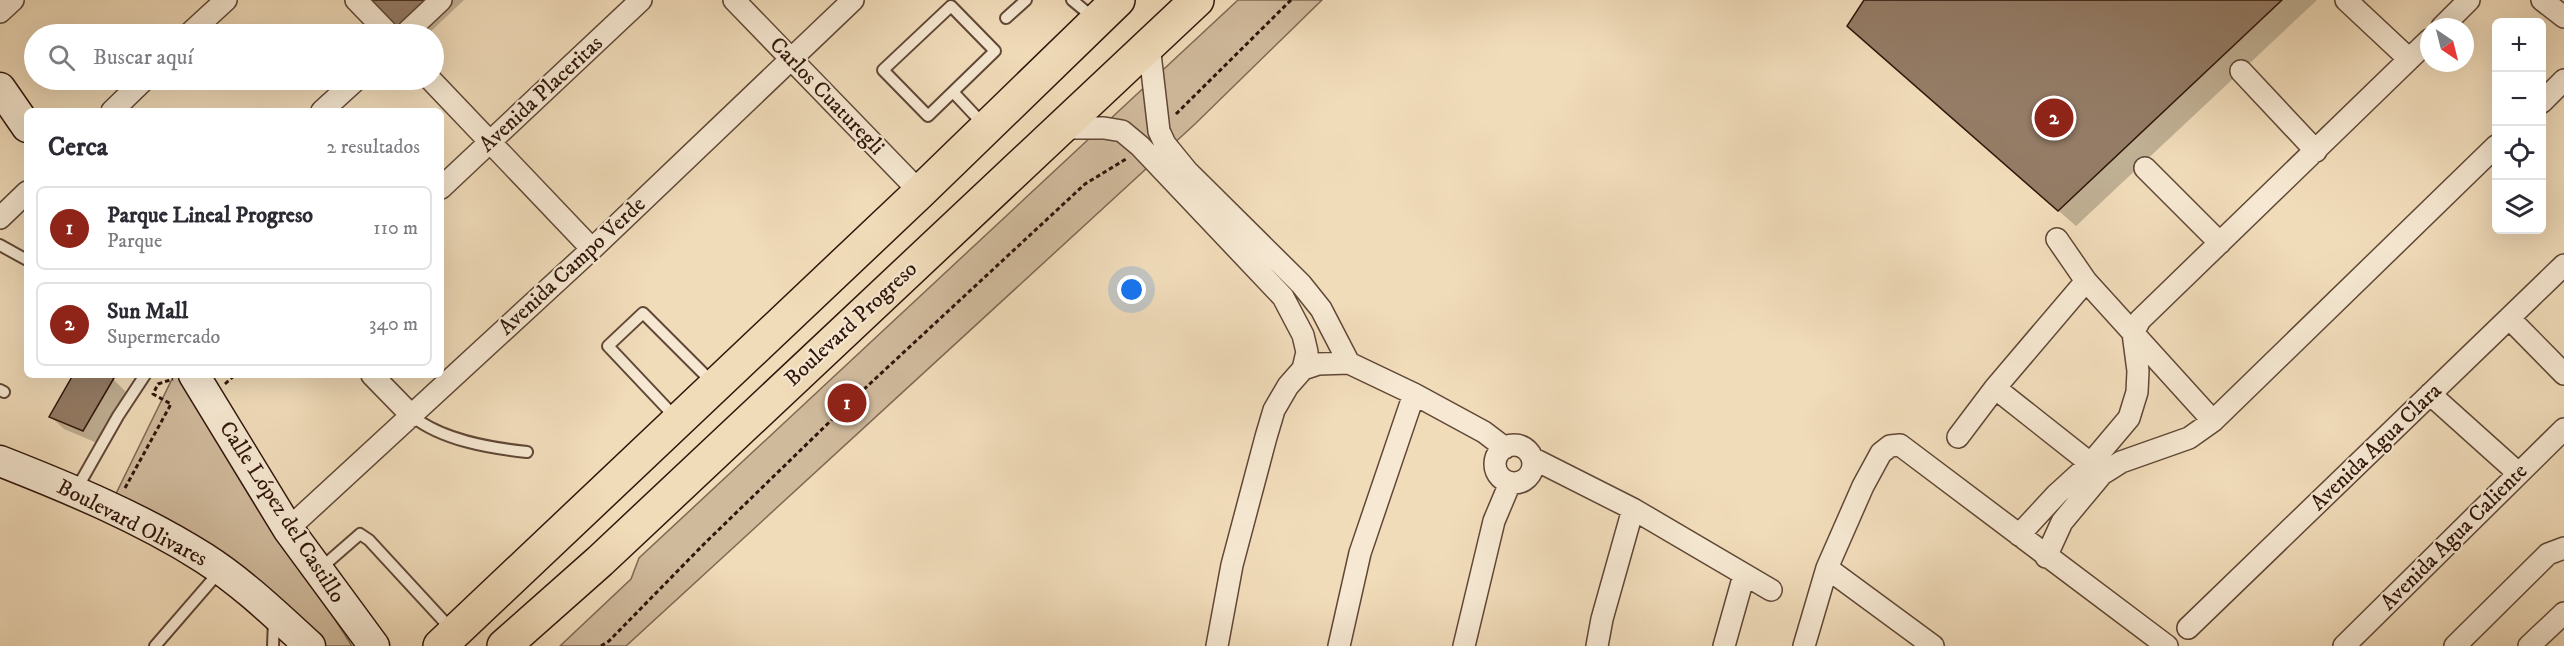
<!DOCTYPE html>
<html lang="es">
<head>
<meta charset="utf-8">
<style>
	body { margin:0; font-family:"IM FELL DW Pica",serif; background:#f7f7f7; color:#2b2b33 }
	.controls { position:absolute; right:18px; top:18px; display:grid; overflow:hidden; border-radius:9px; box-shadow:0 6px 24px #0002 }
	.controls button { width:54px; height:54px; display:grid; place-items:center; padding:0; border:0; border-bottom:2px solid #e1e1e2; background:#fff; color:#2b2b33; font:30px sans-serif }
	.compass { position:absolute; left:2420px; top:18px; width:54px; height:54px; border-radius:50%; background:#fff; box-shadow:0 6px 24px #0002; rotate:145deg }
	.you { position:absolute; left:1132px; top:290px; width:21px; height:21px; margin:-15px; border:4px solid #fff; border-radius:50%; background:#1a73e8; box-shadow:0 0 0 9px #1a73e833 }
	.badge { display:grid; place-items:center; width:39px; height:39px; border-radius:50%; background:#8f2418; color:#fff; font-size:20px; font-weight:700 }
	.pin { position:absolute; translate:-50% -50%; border:3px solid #fff; box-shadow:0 2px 6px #0006 }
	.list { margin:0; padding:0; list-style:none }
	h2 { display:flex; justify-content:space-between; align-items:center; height:78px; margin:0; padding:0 24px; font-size:26px }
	h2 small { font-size:20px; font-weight:400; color:#7c7c81 }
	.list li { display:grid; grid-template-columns:39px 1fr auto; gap:18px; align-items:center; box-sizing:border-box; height:84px; margin:0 12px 12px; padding:0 12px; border:2px solid #e1e1e2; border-radius:9px }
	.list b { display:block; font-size:22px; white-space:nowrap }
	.list p { margin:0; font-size:20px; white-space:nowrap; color:#7c7c81 }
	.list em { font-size:20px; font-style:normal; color:#7c7c81 }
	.icon { flex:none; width:33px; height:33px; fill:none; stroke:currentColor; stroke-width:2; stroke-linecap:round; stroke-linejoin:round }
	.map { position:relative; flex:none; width:2564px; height:646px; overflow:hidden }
	.search { position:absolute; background:#fff; box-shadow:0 6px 24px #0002; left:24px; top:24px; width:420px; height:66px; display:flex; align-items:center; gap:15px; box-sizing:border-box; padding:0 21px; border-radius:33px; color:#7c7c81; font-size:22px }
	.panel { position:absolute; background:#fff; box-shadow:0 6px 24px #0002; left:24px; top:108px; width:420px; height:270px; border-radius:9px }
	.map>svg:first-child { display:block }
	.green { fill:#d0ba9c; stroke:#806853; stroke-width:1.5 }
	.shadow { fill:#0003 }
	.building { fill:#947c66; stroke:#2f150a; stroke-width:1.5 }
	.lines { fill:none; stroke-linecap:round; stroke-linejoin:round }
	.lane-casing { stroke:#604736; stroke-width:14 }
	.street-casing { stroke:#604736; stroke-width:24 }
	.secondary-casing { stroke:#2f150a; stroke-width:33 }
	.primary-casing { stroke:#2f150a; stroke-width:36 }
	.path { stroke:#2f150a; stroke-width:3; stroke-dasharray:4.5 3; stroke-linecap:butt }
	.lane { stroke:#f6e8d2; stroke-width:10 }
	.street { stroke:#f6e8d2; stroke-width:21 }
	.secondary { stroke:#f6e8d2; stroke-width:30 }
	.primary { stroke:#f1dcba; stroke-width:33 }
	.labels { text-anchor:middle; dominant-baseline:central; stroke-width:4.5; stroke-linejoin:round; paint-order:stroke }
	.street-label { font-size:22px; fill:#2f150a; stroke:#f6e8d2 }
</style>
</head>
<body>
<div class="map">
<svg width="2564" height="646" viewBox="0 0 2564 646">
	<rect width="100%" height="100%" fill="#f1dcba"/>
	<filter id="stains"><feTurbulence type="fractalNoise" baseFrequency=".00333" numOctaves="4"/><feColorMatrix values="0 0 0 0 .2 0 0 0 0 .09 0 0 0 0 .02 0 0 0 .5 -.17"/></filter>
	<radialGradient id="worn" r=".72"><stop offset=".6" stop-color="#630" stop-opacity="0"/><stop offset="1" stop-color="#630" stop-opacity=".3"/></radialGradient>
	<path class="green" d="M1238,0H1322L1195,124L626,646H560L631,579L639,558Z
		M174,375H179L352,646H312L108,510Z"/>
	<path class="shadow" d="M370,0H464L428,34H402Z
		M1866,0H2317L2076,226L1848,26Z
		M75,375H103L113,379L126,392L97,443L64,429L51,417Z"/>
	<path class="building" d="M368,0H430L396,31Z
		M1864,0H2282L2058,211L1847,26Z
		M73,375H107L114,378L83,431L49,417Z"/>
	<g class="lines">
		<defs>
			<path id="lane" d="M1072,0L1095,19
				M951,6L995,51L928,116L883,70Z
				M1006,18L1026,0
				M953,92L984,125
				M0,245L27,260
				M0,390L4,392
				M412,416C442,440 489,448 527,452
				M676,418L608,346L643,313L714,384
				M76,490L118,416L145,375
				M321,568L360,534L369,540L452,630
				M155,646L220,571
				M273,646L274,620"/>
			<path id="street" d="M356,0L389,34
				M734,0L920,192
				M2346,0L2409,59
				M2542,0L2564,17
				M0,12L13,0
				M2442,27L2469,0
				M189,34L226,0
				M405,34L441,0
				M1149,45L1159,131L1165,144L1187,171L1301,284L1321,309L1349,363
				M2241,71L2316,151
				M431,80L592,249
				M2542,102L2564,80
				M112,111L144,80
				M322,111L356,80
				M1061,128H1104L1122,131L1140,146L1283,297L1303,335L1307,352L1303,369L1288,386L1274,410L1266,437L1232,565L1217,646
				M2145,168L2220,243
				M441,188L641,0
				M0,218L27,192
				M2057,239L2086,281L2213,421
				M2509,318L2564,374
				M1303,369L1318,364L1349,363L1414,394L1484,432L1505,448
				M372,375L412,416
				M1995,388L2100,471
				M2430,394L2518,473
				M1958,437L1995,388L2086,281
				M1495 464a19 19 0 1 1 38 0a19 19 0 1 1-38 0Z
				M1532,458L1633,509L1771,590
				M288,529L592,249L853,0
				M2019,535L2057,494L2091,463L2129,418L2137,392L2138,371L2133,333L2140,320L2429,40
				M2046,557L2062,522L2102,474L2121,462L2189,438L2213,421L2496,146
				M1827,568L1933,646
				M2188,628L2564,265
				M1339,646L1360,553L1414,394
				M1464,646L1494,521L1510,483
				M1597,646L1602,619L1633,509
				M1724,646L1744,575
				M1804,646L1827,568L1863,486L1881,453L1890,446L1900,445L2167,646
				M2344,646L2564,429
				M2455,646L2548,554L2564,548
				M2529,646L2564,613"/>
			<path id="secondary" d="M0,88L27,127
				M194,375L288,529L374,646
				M0,461C69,488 141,518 204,558C243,583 276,615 310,646"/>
			<path id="primary" d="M440,646L920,192L1118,0
				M504,646L600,561L1197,0"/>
		</defs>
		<use href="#lane" class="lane-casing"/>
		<use href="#street" class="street-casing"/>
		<use href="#secondary" class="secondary-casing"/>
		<use href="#primary" class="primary-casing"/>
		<path class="path" d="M1176,114L1291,0
			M225,384L235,375
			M125,488L171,404L153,394L158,384L173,379
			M601,646L609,641L704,544L847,405L1085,184L1126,159"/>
		<use href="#lane" class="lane"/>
		<use href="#street" class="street"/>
		<use href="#secondary" class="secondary"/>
		<use href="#primary" class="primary"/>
	</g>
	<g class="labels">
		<g class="street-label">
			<text transform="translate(541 94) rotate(-43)">Avenida Placeritas</text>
			<text transform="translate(827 96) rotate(46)">Carlos Cuaturegli</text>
			<text transform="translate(572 266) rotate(-43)">Avenida Campo Verde</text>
			<text transform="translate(851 324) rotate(-43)">Boulevard Progreso</text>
			<text transform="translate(2376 447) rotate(-44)">Avenida Agua Clara</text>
			<text transform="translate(282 512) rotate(57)">Calle López del Castillo</text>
			<text transform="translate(132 523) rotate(27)">Boulevard Olivares</text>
			<text transform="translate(2454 537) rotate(-45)">Avenida Agua Caliente</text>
		</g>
	</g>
	<rect width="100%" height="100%" filter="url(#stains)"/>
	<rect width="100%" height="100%" fill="url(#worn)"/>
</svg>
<div class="controls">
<button>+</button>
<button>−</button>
<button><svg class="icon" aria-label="locate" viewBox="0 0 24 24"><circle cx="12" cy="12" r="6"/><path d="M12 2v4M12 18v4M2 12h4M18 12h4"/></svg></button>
<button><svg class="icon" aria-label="layers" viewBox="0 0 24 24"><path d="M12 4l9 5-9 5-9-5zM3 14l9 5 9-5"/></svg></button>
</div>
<svg class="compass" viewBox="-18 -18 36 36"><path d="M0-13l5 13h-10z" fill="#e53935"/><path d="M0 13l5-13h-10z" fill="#7c7c81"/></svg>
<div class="you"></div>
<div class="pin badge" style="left:847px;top:403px">1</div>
<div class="pin badge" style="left:2054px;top:118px">2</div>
<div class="search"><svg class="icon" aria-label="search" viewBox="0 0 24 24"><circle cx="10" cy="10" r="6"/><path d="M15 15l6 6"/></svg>Buscar aquí</div>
<section class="panel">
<h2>Cerca<small>2 resultados</small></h2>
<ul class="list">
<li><span class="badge">1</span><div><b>Parque Lineal Progreso</b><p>Parque</p></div><em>110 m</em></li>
<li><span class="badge">2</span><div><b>Sun Mall</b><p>Supermercado</p></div><em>340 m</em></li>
</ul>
</section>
</div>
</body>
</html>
